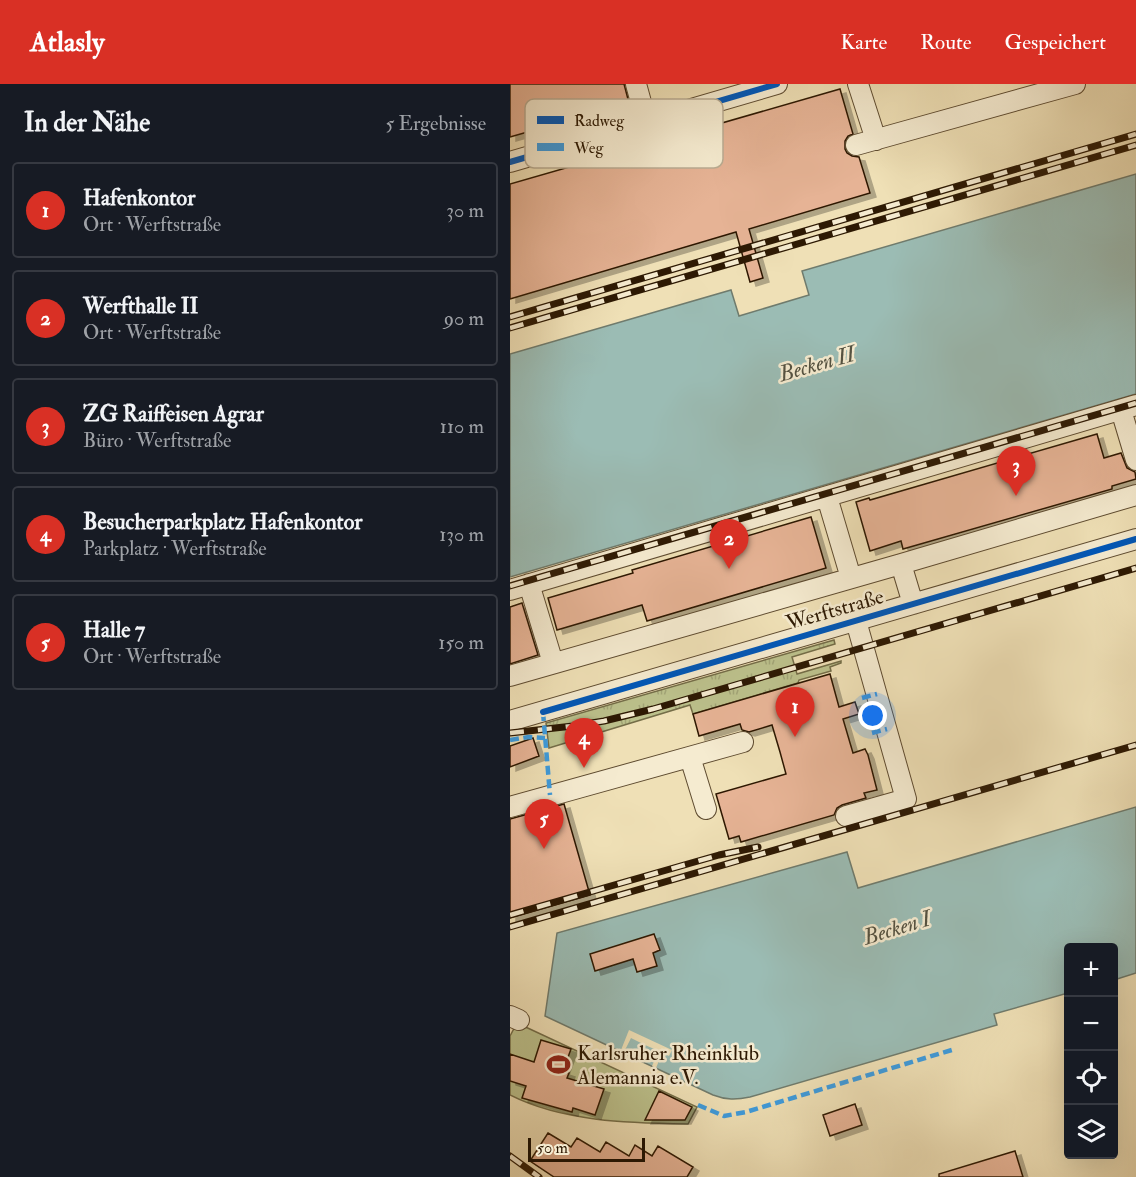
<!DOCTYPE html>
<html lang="de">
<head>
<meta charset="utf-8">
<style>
	body { margin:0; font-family:"IM FELL Double Pica",serif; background:#242831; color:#f1f3f6 }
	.controls { position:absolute; right:18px; bottom:18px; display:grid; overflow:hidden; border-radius:6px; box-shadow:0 6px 24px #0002 }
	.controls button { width:54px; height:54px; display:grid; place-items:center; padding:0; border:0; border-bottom:2px solid #363941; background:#171b24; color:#f1f3f6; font:30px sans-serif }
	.scale { position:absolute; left:18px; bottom:15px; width:117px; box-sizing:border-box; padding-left:6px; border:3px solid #2d1903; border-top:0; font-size:16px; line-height:21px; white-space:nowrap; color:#2d1903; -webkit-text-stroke:4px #f5ebd0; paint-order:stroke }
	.you { position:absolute; left:363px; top:632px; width:21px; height:21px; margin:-15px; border:4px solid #fff; border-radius:50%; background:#1a73e8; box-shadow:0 0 0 9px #1a73e833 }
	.badge { display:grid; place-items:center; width:39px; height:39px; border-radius:50%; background:#d93025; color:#fff; font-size:20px; font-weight:700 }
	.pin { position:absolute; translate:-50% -50px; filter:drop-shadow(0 2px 3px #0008) }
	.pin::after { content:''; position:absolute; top:32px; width:21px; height:18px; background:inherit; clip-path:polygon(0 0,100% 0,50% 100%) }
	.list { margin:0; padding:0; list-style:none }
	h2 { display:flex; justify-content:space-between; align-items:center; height:78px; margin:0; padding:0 24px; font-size:26px }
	h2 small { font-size:20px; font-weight:400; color:#9ea1a6 }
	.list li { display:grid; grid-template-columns:39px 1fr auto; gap:18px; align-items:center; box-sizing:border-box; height:96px; margin:0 12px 12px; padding:0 12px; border:2px solid #363941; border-radius:6px }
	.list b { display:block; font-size:22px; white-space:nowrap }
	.list p { margin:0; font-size:20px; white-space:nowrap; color:#9ea1a6 }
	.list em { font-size:20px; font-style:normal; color:#9ea1a6 }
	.icon { flex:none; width:33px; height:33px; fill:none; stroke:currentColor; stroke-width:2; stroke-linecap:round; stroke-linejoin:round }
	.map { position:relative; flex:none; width:626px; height:1093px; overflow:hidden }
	header { display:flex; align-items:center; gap:36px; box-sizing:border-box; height:84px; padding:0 30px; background:#d93025; color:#fff }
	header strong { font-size:28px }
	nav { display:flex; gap:33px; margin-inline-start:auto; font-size:21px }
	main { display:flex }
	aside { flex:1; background:#171b24 }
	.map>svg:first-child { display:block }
	.grass { fill:url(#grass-tufts); stroke:#746d48; stroke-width:1.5 }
	.pitch { fill:#bcc18c; stroke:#746d48; stroke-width:1.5 }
	.water { fill:#9bbcb4; stroke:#6f7b6d; stroke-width:1.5 }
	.pier { fill:#efe0b6 }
	.building { fill:#e6b395; stroke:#2d1903; stroke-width:1.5; filter:url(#shadow) }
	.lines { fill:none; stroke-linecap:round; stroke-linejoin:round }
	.minor-casing { stroke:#5e4b30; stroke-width:22 }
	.minor { stroke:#f5ebd0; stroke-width:20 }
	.rail-casing { stroke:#2d1903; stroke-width:7 }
	.rail { stroke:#f5ebd0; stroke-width:4.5; stroke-dasharray:14; stroke-linecap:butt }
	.quiet { stroke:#3d9bdd; stroke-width:4.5; stroke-dasharray:9 4.5; stroke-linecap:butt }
	.cycleway-casing { stroke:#f5ebd0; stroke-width:10 }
	.cycleway { stroke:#0057b8; stroke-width:6 }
	.labels { text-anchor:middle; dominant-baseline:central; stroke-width:5; stroke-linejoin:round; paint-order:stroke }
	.street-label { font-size:21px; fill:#2d1903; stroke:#f5ebd0 }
	.poi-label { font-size:21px; fill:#2d1903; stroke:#f5ebd0; text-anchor:start }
	.water-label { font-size:22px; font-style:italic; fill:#545241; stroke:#f5ebd0 }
	.key { fill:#f5ebd0; stroke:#b9ac92; stroke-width:1.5 }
	.key-label { font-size:16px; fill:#2d1903 }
</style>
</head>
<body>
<header>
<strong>Atlasly</strong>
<nav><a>Karte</a><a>Route</a><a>Gespeichert</a></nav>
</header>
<main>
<aside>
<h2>In der Nähe<small>5 Ergebnisse</small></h2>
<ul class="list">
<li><span class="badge">1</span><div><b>Hafenkontor</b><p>Ort · Werftstraße</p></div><em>30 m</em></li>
<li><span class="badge">2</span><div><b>Werfthalle II</b><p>Ort · Werftstraße</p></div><em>90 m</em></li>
<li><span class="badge">3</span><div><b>ZG Raiffeisen Agrar</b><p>Büro · Werftstraße</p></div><em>110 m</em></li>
<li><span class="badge">4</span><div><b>Besucherparkplatz Hafenkontor</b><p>Parkplatz · Werftstraße</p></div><em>130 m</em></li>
<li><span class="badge">5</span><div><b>Halle 7</b><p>Ort · Werftstraße</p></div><em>150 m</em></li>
</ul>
</aside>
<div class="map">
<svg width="626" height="1093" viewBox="0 0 626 1093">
	<defs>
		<pattern id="grass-tufts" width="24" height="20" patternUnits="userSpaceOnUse" patternTransform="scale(1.5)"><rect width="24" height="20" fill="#bcc18c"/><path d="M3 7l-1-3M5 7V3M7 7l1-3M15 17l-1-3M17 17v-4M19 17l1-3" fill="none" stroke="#a2a577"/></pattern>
		<filter id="shadow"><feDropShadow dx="6" dy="4" stdDeviation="0" flood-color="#0004"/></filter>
	</defs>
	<rect width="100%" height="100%" fill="#efe0b6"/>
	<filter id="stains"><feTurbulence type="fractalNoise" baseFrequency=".00333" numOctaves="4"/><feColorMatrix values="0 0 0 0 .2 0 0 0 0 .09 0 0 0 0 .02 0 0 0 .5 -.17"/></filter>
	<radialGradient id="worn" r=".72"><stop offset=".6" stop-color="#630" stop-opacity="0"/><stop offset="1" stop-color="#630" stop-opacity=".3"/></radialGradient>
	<path class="grass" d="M324,556L325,560L282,573L287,590L331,577V579L320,583L321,587L289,596L288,599L183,630L180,621L39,664L36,639Z"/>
	<path class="pitch" d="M7,939L187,1023L178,1040C120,1039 53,1038 0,1011V952Z"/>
	<path class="water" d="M626,90V310L0,493V270L221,206L229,232L299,211L292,187Z
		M626,723V889L604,896V864H558V909L484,930L487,941L240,1013C226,1016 216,1016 203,1011L35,932L47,849L337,768L348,804Z"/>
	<path class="pier" d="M119,946L162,966L159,972L152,969L146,984L142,982L149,967L135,961L128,975L125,974L131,959L121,954L114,968L111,966Z"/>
	<path class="building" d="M0,0H114L119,19L0,53Z
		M330,5L343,50L338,52L335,57V65L337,69L342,72L349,73L360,109L239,145L253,194L240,198L226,148L0,215V100Z
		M587,350L594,374L611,369L617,384L625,388L626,395L602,402V405L393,465L391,457L360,467L346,418L359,414L360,416Z
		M301,433L316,484L137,537L132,521L47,546L38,514L123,489L122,486Z
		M12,519L28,571L0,580V523Z
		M320,590L329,623L345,618L349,630L333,635L343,669L355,665L358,671L367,706L354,709L356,714L332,721L327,724L324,731L231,758L229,752L219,755L206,710L276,690L270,668L262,641L239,648L232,646L230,640L189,652L183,630Z
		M23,654L29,672L0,683V662Z
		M54,720L80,811L0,834V735Z
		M144,850L150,866L143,869L147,882L127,888L123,875L85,887L80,870Z
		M31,956L61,965L53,987L59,989L57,994L94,1005L85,1031L63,1024L62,1028L12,1014L16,1002L0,997V970L24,978Z
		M149,1007L182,1023L175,1036H135Z
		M345,1020L352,1041L320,1052L313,1031Z
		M38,1049L61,1063L67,1054L90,1068L96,1058L119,1072L125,1061L142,1072L148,1062L183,1083L177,1093H44L20,1077Z
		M505,1067L513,1093H429V1090Z"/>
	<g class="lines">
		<defs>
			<path id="minor" d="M126,0L132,22L133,39
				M348,0L366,56
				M346,61L565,0
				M0,78L267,0
				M611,326L626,376
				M317,413L341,494
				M391,480L403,520
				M19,500L43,579
				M0,506L626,321
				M0,592L391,480L626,411
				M0,637L626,455
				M180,673L196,725
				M0,723L233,658
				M336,732L396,715L346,537
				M0,932L9,936"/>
		</defs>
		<use href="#minor" class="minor-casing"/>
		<use href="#minor" class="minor"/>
		<defs>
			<path id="rail" d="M0,233L626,50
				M0,244L626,61
				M0,502L626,319
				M0,649L63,642L94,637L143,625L626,484
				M0,831L209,771L248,763
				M0,843L626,661
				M0,1072L29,1093"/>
		</defs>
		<use href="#rail" class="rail-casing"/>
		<use href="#rail" class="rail"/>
		<path class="quiet" d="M352,614L367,610
			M33,628L40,711
			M362,649L377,645
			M0,656L19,653L35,654
			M188,1021L214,1032L236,1028L445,965"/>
		<defs>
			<path id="cycleway" d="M0,78L267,0
				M33,628L626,455"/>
		</defs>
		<use href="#cycleway" class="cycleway-casing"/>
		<use href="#cycleway" class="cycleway"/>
	</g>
	<defs>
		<symbol id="stadium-bare" viewBox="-9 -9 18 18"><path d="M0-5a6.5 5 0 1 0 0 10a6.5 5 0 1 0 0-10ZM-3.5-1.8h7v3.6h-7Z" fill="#8f2418" stroke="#f5ebd0" stroke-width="2.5" paint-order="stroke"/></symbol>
	</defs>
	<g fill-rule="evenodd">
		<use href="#stadium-bare" x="32" y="964" width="33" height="33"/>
	</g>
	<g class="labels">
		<g class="street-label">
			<text transform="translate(325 526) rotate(-16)">Werftstraße</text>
		</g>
		<g class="poi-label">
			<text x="67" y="969">Karlsruher Rheinklub<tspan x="67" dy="24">Alemannia e.V.</tspan></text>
		</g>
		<g class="water-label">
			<text transform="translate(307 280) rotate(-16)">Becken II</text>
			<text transform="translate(387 844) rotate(-17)">Becken I</text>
		</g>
	</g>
	<rect x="15" y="15" width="198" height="69" rx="9" class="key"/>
	<rect x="27" y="32" width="27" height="8" fill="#0057b8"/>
	<rect x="27" y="59" width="27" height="8" fill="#3d9bdd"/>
	<g class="key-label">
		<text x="64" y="42">Radweg</text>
		<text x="64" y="69">Weg</text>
	</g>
	<rect width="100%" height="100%" filter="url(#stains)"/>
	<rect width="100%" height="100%" fill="url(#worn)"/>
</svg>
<div class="controls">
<button>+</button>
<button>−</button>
<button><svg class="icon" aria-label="locate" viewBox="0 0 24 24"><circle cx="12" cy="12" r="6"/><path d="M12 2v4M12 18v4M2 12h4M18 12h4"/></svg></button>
<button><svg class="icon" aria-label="layers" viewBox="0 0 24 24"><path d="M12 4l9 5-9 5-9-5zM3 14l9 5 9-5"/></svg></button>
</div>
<div class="scale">50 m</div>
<div class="you"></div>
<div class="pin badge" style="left:285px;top:653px">1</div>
<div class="pin badge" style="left:219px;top:485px">2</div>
<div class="pin badge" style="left:506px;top:412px">3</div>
<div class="pin badge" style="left:74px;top:684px">4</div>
<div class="pin badge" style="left:34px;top:765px">5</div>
</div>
</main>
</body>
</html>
